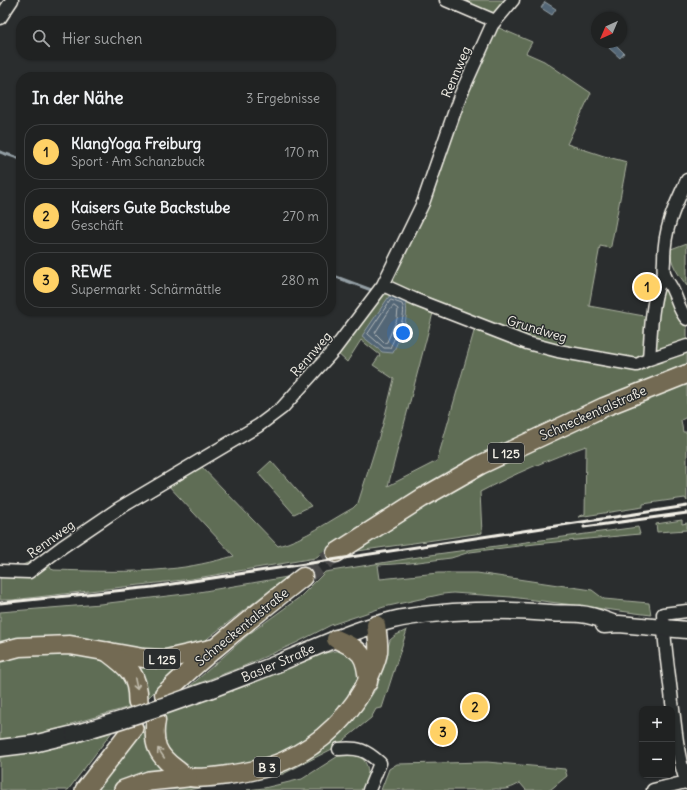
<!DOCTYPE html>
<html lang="de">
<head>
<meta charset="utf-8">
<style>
	body { margin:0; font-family:Delius,sans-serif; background:#282a2a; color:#f1f3f6 }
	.controls { position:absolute; right:12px; bottom:12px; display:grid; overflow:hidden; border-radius:8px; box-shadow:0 1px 3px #0004 }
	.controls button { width:36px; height:36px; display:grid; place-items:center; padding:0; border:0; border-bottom:1px solid #3d3f40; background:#202222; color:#f1f3f6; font:20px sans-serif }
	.compass { position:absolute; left:591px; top:12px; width:36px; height:36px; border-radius:50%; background:#202222; box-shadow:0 1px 3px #0004; rotate:224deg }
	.you { position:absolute; left:403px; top:333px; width:14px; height:14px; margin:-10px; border:3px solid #fff; border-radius:50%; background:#1a73e8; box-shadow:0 0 0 6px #1a73e833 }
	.badge { display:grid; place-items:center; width:26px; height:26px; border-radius:50%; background:#ffd166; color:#111; font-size:13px; font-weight:700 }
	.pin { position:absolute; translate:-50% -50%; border:2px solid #fff; box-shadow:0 1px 4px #0006 }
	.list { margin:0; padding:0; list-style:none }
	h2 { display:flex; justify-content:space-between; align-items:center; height:52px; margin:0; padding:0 16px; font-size:17px }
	h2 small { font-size:13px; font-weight:400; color:#a2a4a5 }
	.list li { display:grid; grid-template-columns:26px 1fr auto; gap:12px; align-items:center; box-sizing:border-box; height:56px; margin:0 8px 8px; padding:0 8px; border:1px solid #3d3f40; border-radius:16px }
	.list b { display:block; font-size:15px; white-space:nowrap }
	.list p { margin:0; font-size:13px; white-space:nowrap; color:#a2a4a5 }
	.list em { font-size:13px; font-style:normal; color:#a2a4a5 }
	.icon { flex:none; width:22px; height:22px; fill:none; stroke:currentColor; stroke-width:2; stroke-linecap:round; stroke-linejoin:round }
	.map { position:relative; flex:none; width:687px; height:790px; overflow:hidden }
	.search { position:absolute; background:#202222; box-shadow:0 1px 3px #0004; left:16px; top:16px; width:320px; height:44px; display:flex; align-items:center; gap:10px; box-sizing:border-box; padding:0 14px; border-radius:16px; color:#a2a4a5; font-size:15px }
	.panel { position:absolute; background:#202222; box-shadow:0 1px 3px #0004; left:16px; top:72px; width:320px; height:244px; border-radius:16px }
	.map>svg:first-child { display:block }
	.green { fill:#5e6d55; stroke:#a9af9e; fill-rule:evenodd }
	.water { fill:#536676; stroke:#939ea4 }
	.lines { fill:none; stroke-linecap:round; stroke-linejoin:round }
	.shore { stroke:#b4b9ba; stroke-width:1 }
	.stream { stroke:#939ea4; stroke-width:3 }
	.primary-tunnel { stroke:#484a4a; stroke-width:18; stroke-dasharray:18 9; stroke-linecap:butt }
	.minor-casing { stroke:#f4f1e8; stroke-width:15 }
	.secondary-casing { stroke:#f4f1e8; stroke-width:19 }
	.primary-casing { stroke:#f4f1e8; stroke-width:21 }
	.trunk-casing { stroke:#f4f1e8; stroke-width:22 }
	.minor { stroke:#2a2d2e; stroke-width:12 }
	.secondary { stroke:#2a2d2e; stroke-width:16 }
	.primary { stroke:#736b52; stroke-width:18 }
	.trunk { stroke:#736b52; stroke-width:19 }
	.rail { stroke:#f4f1e8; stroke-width:3 }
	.secondary-bridge-casing { stroke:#f4f1e8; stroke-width:19; stroke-linecap:butt }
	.secondary-bridge { stroke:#2a2d2e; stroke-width:16 }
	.oneway { stroke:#c0bbac }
	.labels { text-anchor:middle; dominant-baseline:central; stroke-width:3; stroke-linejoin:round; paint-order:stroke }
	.shield { fill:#2a2d2e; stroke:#b7b6b0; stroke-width:1 }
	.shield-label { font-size:12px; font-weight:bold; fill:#f4f1e8 }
	.street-label { font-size:13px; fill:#f4f1e8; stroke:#2a2d2e }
</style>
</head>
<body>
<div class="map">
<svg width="687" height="790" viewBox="0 0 687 790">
	<rect width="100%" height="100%" fill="#2a2d2e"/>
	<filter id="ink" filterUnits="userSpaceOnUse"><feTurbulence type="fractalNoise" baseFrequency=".025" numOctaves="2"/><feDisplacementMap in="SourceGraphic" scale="8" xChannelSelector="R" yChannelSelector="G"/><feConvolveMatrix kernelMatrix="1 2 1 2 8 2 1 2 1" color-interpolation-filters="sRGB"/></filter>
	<g filter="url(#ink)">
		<path class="green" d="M439,0H508L492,25L532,42L526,53L544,61L591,93L567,144L604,156L627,162L611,246L610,248L600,246L589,306L655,318L664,287L667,290L687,325V368L339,542L315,558L191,579L12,600H0V566L18,567L32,561L101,515L255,421L277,404L306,374L346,327L379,284L420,201L448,111L486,24L448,6ZM433,313L475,328L437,461L388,486ZM361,340L380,355L373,365L394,379L383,424L358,503L353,508C329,521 305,539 278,546L199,464L313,380L336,352L347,362ZM166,483L234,556C212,562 191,567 168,569C130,573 92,571 54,570L51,569L49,564L50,562Z
			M687,243V286C679,275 669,263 671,249Z
			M687,380V417L681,420L683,432H687V501L685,498L643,504V507L578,517L585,514L586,446C549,459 514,474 480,492L482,533L351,552L367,540L504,459Z
			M271,461L311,506L294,514L258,473Z
			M682,520V524L687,523V530L657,532L656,524Z
			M638,527L640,534L535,544L470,552L451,558L410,563L378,565L380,579L438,573H477L592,590L604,599L649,603L651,615L511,597L453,593L443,594L384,607L331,625L296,643L244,666L189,687L249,634L300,597L325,572L437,554Z
			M287,577L208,638L143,703L71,724L77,742L112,732L68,790H0V612L100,604L193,593Z
			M407,630L382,708L376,709L371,718L334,748L283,774L188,790H141L225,781L340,732L366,704L377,687L390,640L396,635Z
			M345,649L359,662V680L352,694L337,712L320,730L279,758L209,770L191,769L181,766L160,746L161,716L257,681L320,654Z
			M147,721L175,774L117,790H93Z
			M343,753C347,754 355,753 358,755C371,763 369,778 365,790H247L264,788L302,779Z
			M487,762L565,769L567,776L550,790H526L520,783C512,788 506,790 496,789L486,790H381L389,769L397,764Z"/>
		<path class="water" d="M545,2L556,9L552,15L541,8Z
			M614,43L624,53L620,58L609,48Z
			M390,295L405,301C411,318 399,337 393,353L382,352L362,336Z"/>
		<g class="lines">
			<path class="shore" d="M391,300L402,304C408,316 395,336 390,348H384L368,334Z
				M394,306L398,309L397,319L387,342L385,343L375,333L389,311Z"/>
			<path class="stream" d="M0,152L21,159
				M331,275L374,291"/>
			<path class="primary-tunnel" d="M303,577L336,553"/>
			<defs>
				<path id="minor" d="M446,0L495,21
					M0,18L12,0
					M687,180C674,207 664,229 664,260C664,264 663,268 664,272C665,280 671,285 673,291C678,301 679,311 687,319
					M383,285L416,300L527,343L558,351L637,365L649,359L687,346
					M649,359C651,334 651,294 664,273
					M0,571L29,572L62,547L118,509L258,426L282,408L334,350L383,285L423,203L460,96L492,25L513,0
					M687,611L663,614C664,644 669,673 672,702C676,729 677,758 687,783
					M339,749C358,747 366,750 380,763L369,790
					M653,790L686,782"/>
				<path id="secondary" d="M604,625L619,624L687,630
					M279,663C316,647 353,630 393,620C412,615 433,614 453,612C488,610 515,610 550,613C560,614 570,613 580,614C593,615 604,620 615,624
					M0,748L33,744L74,734"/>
				<path id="primary" d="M336,553L422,498L480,465L604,407L687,374
					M336,639C361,650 366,654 368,682
					M0,652L19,647L70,645L143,658L166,659L215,648
					M164,694C208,652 255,615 303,577
					M156,720C152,743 157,755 176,769C179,771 183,775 186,776C194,780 219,776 228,775C247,772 266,769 284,761C321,745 354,713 370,675C373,668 377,660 378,652C379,643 377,634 376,625"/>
				<path id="trunk" d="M108,652C128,667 138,674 138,701
					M85,790L133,728
					M124,790L149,781L187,777"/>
			</defs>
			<use href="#minor" class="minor-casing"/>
			<use href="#secondary" class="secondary-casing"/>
			<use href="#primary" class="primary-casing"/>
			<use href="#trunk" class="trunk-casing"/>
			<use href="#minor" class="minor"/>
			<use href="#secondary" class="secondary"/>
			<use href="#primary" class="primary"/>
			<use href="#trunk" class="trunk"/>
			<path class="rail" d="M584,527L687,513
				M0,603L153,587L687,506"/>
			<defs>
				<path id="secondary-bridge" d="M74,734C144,714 212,690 279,663"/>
			</defs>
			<use href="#secondary-bridge" class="secondary-bridge-casing"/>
			<use href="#secondary-bridge" class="secondary-bridge"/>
		</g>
		<defs><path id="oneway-shaft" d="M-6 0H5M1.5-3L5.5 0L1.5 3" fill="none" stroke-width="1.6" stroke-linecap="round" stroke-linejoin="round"/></defs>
		<g class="oneway">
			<use href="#oneway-shaft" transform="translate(136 684) rotate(78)"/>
			<use href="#oneway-shaft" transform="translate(161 753) rotate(-124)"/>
		</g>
	</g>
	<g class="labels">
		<g class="shield">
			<rect x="488" y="443" width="36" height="20" rx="3"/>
			<rect x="144" y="649" width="36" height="20" rx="3"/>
			<rect x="254" y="757" width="26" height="20" rx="3"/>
		</g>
		<g class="shield-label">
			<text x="506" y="453">L 125</text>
			<text x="162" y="659">L 125</text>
			<text x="267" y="767">B 3</text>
		</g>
		<g class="street-label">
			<text transform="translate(456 72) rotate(-67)">Rennweg</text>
			<text transform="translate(537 329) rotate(17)">Grundweg</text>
			<text transform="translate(311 354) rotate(-49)">Rennweg</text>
			<text transform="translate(593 413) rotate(-24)">Schneckentalstraße</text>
			<text transform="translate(51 539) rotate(-36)">Rennweg</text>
			<text transform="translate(242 627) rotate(-39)">Schneckentalstraße</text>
			<text transform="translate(278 663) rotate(-23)">Basler Straße</text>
		</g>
	</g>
</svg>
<div class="controls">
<button>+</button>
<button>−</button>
</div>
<svg class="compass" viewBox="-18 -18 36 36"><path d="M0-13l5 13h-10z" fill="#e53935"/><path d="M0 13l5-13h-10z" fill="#a2a4a5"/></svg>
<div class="you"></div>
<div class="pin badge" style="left:647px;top:287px">1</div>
<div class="pin badge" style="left:475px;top:707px">2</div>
<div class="pin badge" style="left:443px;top:732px">3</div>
<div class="search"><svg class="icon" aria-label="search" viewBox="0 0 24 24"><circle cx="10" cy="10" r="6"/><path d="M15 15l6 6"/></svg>Hier suchen</div>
<section class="panel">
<h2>In der Nähe<small>3 Ergebnisse</small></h2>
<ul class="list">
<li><span class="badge">1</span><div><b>KlangYoga Freiburg</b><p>Sport · Am Schanzbuck</p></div><em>170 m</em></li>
<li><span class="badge">2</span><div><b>Kaisers Gute Backstube</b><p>Geschäft</p></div><em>270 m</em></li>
<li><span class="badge">3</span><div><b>REWE</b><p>Supermarkt · Schärmättle</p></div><em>280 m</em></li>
</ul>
</section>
</div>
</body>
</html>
